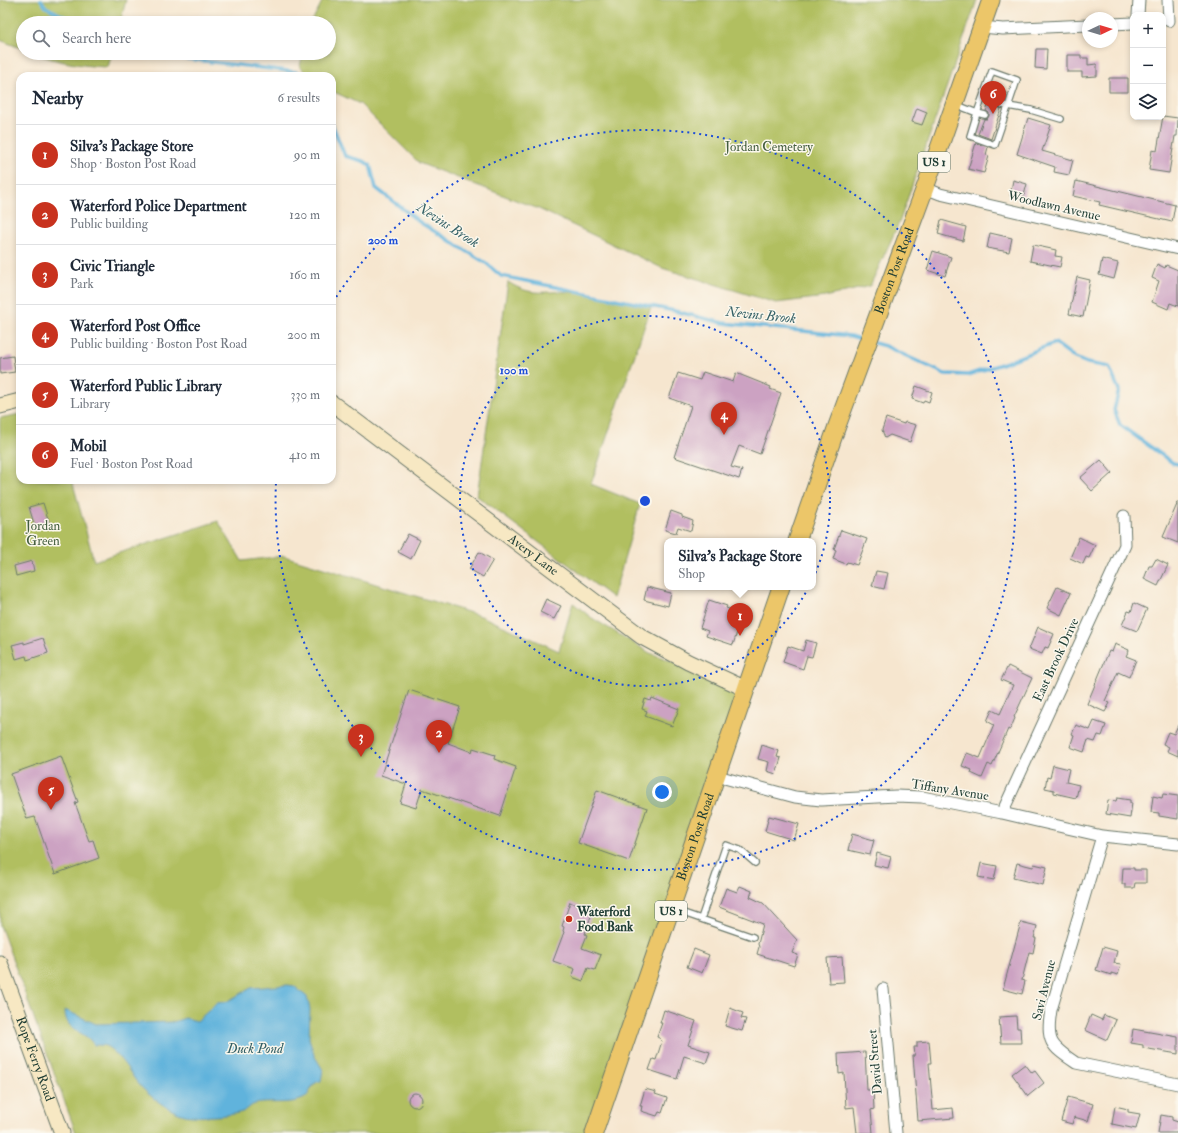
<!DOCTYPE html>
<html lang="en">
<head>
<meta charset="utf-8">
<style>
	body { margin:0; font-family:"IM FELL Double Pica",serif; background:#f6f6f7; color:#1f2937 }
	.controls { position:absolute; right:12px; top:12px; display:grid; overflow:hidden; border-radius:8px; box-shadow:0 2px 6px #0003 }
	.controls button { width:36px; height:36px; display:grid; place-items:center; padding:0; border:0; border-bottom:1px solid #e0e1e3; background:#fff; color:#1f2937; font:20px sans-serif }
	.compass { position:absolute; left:1082px; top:12px; width:36px; height:36px; border-radius:50%; background:#fff; box-shadow:0 2px 6px #0003; rotate:86deg }
	.you { position:absolute; left:662px; top:792px; width:14px; height:14px; margin:-10px; border:3px solid #fff; border-radius:50%; background:#1a73e8; box-shadow:0 0 0 6px #1a73e833 }
	.badge { display:grid; place-items:center; width:26px; height:26px; border-radius:50%; background:#c8321e; color:#fff; font-size:13px; font-weight:700 }
	.pin { position:absolute; translate:-50% -33px; filter:drop-shadow(0 1px 2px #0008) }
	.pin::after { content:''; position:absolute; top:21px; width:14px; height:12px; background:inherit; clip-path:polygon(0 0,100% 0,50% 100%) }
	.popup { position:absolute; left:664px; top:538px; width:152px; height:52px; box-sizing:border-box; display:grid; place-content:center; border-radius:8px; background:#fff; filter:drop-shadow(0 1px 3px #0005); font-size:13px; white-space:nowrap; color:#747a83 }
	.popup b { font-size:15px; color:#1f2937 }
	.popup::after { content:''; position:absolute; left:50%; top:100%; margin-left:-8px; border:8px solid transparent; border-top-color:#fff }
	.list { margin:0; padding:0; list-style:none }
	h2 { display:flex; justify-content:space-between; align-items:center; height:52px; margin:0; padding:0 16px; font-size:17px }
	h2 small { font-size:13px; font-weight:400; color:#747a83 }
	.list li { display:grid; grid-template-columns:26px 1fr auto; gap:12px; align-items:center; box-sizing:border-box; height:60px; padding:0 16px; border-top:1px solid #e0e1e3 }
	.list b { display:block; font-size:15px; white-space:nowrap }
	.list p { margin:0; font-size:13px; white-space:nowrap; color:#747a83 }
	.list em { font-size:13px; font-style:normal; color:#747a83 }
	.icon { flex:none; width:22px; height:22px; fill:none; stroke:currentColor; stroke-width:2; stroke-linecap:round; stroke-linejoin:round }
	.map { position:relative; flex:none; width:1178px; height:1133px; overflow:hidden }
	.search { position:absolute; background:#fff; box-shadow:0 2px 6px #0003; left:16px; top:16px; width:320px; height:44px; display:flex; align-items:center; gap:10px; box-sizing:border-box; padding:0 14px; border-radius:22px; color:#747a83; font-size:15px }
	.panel { position:absolute; background:#fff; box-shadow:0 2px 6px #0003; left:16px; top:72px; width:320px; height:412px; border-radius:12px }
	.map>svg:first-child { display:block }
	.green { fill:#b1bf61; stroke:#687e4a }
	.water { fill:#61b3dc; stroke:#407888 }
	.lines { fill:none; stroke-linecap:round; stroke-linejoin:round }
	.stream { stroke:#61b3dc; stroke-width:3.5 }
	.building { fill:#cca2c2 }
	.lane-casing { stroke:#6a786a; stroke-width:8 }
	.street-casing { stroke:#6a786a; stroke-width:13 }
	.secondary-casing { stroke:#6a786a; stroke-width:17 }
	.primary-casing { stroke:#6a786a; stroke-width:19 }
	.lane { stroke:#fff; stroke-width:5.5 }
	.street { stroke:#fff; stroke-width:11 }
	.secondary { stroke:#f7e8c3; stroke-width:15 }
	.primary { stroke:#ecc669; stroke-width:17 }
	.ring { fill:none; stroke:#1d4ed8; stroke-width:2; stroke-dasharray:2 4 }
	.poi-dot { fill:#c8321e; stroke:#fbf7ec; stroke-width:1.5 }
	.labels { text-anchor:middle; dominant-baseline:central; stroke-width:3; stroke-linejoin:round; paint-order:stroke }
	.shield { fill:#fbf7ec; stroke:#61756b; stroke-width:1 }
	.shield-label { font-size:12px; font-weight:bold; fill:#1f3d34 }
	.park-label { font-size:13px; fill:#445e3f; stroke:#fbf7ec }
	.street-label { font-size:13px; fill:#1f3d34; stroke:#fbf7ec }
	.poi-label { font-size:13px; font-weight:bold; fill:#1f3d34; stroke:#fbf7ec; text-anchor:start }
	.water-label { font-size:14px; font-style:italic; fill:#336066; stroke:#fbf7ec }
	.centre { fill:#1d4ed8; stroke:#fbf7ec; stroke-width:2 }
	.ring-label { font-size:12px; text-anchor:middle; font-weight:bold; fill:#1d4ed8; stroke:#fbf7ec; stroke-width:3; stroke-linejoin:round; paint-order:stroke }
</style>
</head>
<body>
<div class="map">
<svg width="1178" height="1133" viewBox="0 0 1178 1133">
	<rect width="100%" height="100%" fill="#fbf7ec"/>
	<filter id="ink" filterUnits="userSpaceOnUse"><feTurbulence type="fractalNoise" baseFrequency=".025" numOctaves="2"/><feDisplacementMap in="SourceGraphic" scale="8" xChannelSelector="R" yChannelSelector="G"/><feConvolveMatrix kernelMatrix="1 2 1 2 8 2 1 2 1" color-interpolation-filters="sRGB"/></filter>
	<filter id="wash" filterUnits="userSpaceOnUse"><feTurbulence type="fractalNoise" baseFrequency=".012" numOctaves="4" result="noise"/><feDisplacementMap in="SourceGraphic" scale="16" xChannelSelector="R" yChannelSelector="G"/><feGaussianBlur stdDeviation="0.9" result="paint"/><feColorMatrix in="noise" values="0 0 0 0 0 0 0 0 0 0 0 0 0 0 0 0 0 1.4 0 .05"/><feComposite in="paint" operator="in"/></filter>
	<g filter="url(#wash)">
		<rect width="100%" height="100%" fill="#f6e6cf"/>
		<path class="green" d="M0,0H126L120,23H23V49L0,40Z
			M323,0H977L899,223L870,286L825,297L776,303L662,268L539,209L419,163L360,104L332,91V76H308L300,66L303,53H329V23H311Z
			M33,53H112L108,67C83,66 56,62 33,53Z
			M508,282C533,298 543,290 570,292C594,294 619,301 643,305L651,307L591,484L640,504L613,598L477,496Z
			M20,414V480H72L94,561L218,521L242,561L284,556L481,616L559,651L573,603L592,618L650,653L746,689L587,1133H76L0,925V418Z"/>
		<path class="water" d="M288,985L294,986L307,997L310,1009L309,1038L314,1055L323,1070L321,1081C310,1082 312,1094 303,1099C290,1105 269,1101 255,1104C250,1105 247,1111 242,1112C231,1116 197,1118 185,1115C168,1111 144,1093 134,1078C129,1070 115,1050 106,1046C103,1045 98,1045 94,1045C84,1029 65,1033 65,1010L96,1024L173,1022L185,1018L197,1021L217,1003L226,1002L251,988Z"/>
		<g class="lines">
			<path class="stream" d="M41,0L46,7L77,23
				M138,53L296,72L301,76
				M332,124L345,156L363,161L370,165L376,188L421,223L486,263L501,276L675,311L723,323L851,336L864,340
				M874,343L885,346L945,374L968,375L1007,362L1055,343L1075,358L1087,363L1109,367L1119,390L1114,410L1120,425L1173,463L1178,464"/>
		</g>
		<g id="blocks">
			<path class="building" d="M1036,49H1047L1046,69L1035,68Z
				M1067,55H1081V58H1088V65L1097,64V76L1082,77V72H1067Z
				M1109,78H1128V92H1109Z
				M994,88L1007,93L1004,101H1000L998,104V107L1001,109L991,139L978,134L984,119H987L989,116V113L986,111L989,104H991L994,102V99L991,96Z
				M917,108L927,112L922,125L912,122Z
				M1163,116L1178,118L1177,136H1175L1169,173L1149,170L1152,150L1157,151Z
				M1028,118L1051,125L1042,151L1073,160L1069,175L1054,172L1055,167L1017,154Z
				M976,143L988,147L986,155L989,156L984,173L968,169Z
				M1013,180L1027,184L1023,199L1010,196Z
				M1076,181L1175,205L1172,222L1099,205L1100,202L1073,196Z
				M941,220L966,227L963,241L938,234Z
				M990,233L1012,238L1009,252L987,248Z
				M1033,245L1056,250L1055,256L1062,257L1060,267L1030,261Z
				M933,251L951,257L945,276L927,270Z
				M1102,259L1118,263L1114,279L1099,275Z
				M1157,264L1165,268L1166,265L1178,270V306L1170,303L1168,309L1152,302L1159,281L1152,278Z
				M1077,277L1090,280L1083,317L1069,314Z
				M13,356L15,372L0,374V358Z
				M703,372L733,382L736,373L771,387L770,389L781,393L760,454L739,446L731,467L742,470L739,479L674,457L691,406L669,398L678,373L700,380Z
				M916,386L932,392L929,402L924,400L923,403L912,399Z
				M886,418L904,424L905,422L916,425L910,442L890,435L885,438L882,430Z
				M1101,460L1112,473L1092,491L1080,478Z
				M1178,502V543L1163,537Z
				M43,503L49,522L35,527L29,507Z
				M671,511L682,515V517L693,521L691,531L678,527L676,533L665,530Z
				M841,530L867,539L857,565L847,562L846,564L833,559L836,550L834,549Z
				M408,534L420,540L411,559L398,552Z
				M1079,537L1095,545L1089,558L1086,557L1083,564L1070,558Z
				M479,552L493,560L483,577L469,569Z
				M1156,559L1168,565L1158,586L1144,579L1149,566H1152Z
				M32,561L34,571L16,576L14,566Z
				M876,571L888,573L884,589L872,586Z
				M647,587L671,593L668,606L644,600Z
				M1057,587L1071,593L1061,615L1047,608Z
				M546,599L561,606L554,619L540,612Z
				M709,600L727,606L726,608L743,613L733,645L706,636L708,631L700,628Z
				M1134,603L1147,609L1137,631L1122,625L1128,611L1131,612Z
				M1038,627L1054,634L1048,648L1045,647L1042,654L1029,649Z
				M43,638L48,653L27,660L26,656L16,659L12,645L24,642V644Z
				M806,640L816,643L812,657L807,656L803,669L783,662L788,646L803,651Z
				M1115,644L1129,650L1126,656L1136,660L1129,677L1118,672L1105,701L1110,703L1105,712L1087,704L1109,651L1112,652Z
				M1008,666L1032,678L1014,717L1015,718L1010,730L1008,729L992,766L988,764L982,778L971,773L972,770L962,766L967,753L980,758L994,725L987,721L992,710L1000,714L1013,685L1001,680Z
				M409,690L460,707L448,743L472,752L473,748L495,755L494,759L516,767L500,816L422,789L416,808L400,803L406,784L381,775Z
				M652,698L679,709L672,726L645,716L647,711L642,709L645,699L651,701Z
				M1094,721L1106,725L1102,736L1098,735L1095,742L1088,740L1084,752L1070,747L1074,735L1072,734L1076,725L1090,730Z
				M1178,725V756L1167,751L1169,747L1163,744L1168,732L1174,734Z
				M762,745L779,751L777,757L781,758L776,774L767,771L769,762L758,759Z
				M61,756L78,802L75,803L89,841L93,840L99,858L55,874L35,817L27,819L11,774Z
				M1053,765L1069,769L1066,782L1079,785L1076,798L1054,793V790L1045,788L1047,777L1050,778Z
				M597,790L647,808L629,861L578,843Z
				M1163,794L1178,796V819L1159,816V813L1151,812L1153,796L1162,798Z
				M1117,798L1130,800V803H1132L1130,818L1106,814L1108,800L1116,801Z
				M769,816L799,824L794,840L765,831Z
				M852,834L874,840L870,855L848,850Z
				M877,853L891,857L888,868L874,865Z
				M981,863L997,866L994,880L978,877Z
				M1017,863L1033,867L1034,864L1047,867L1043,885L1013,878Z
				M1123,868H1134V870H1146V883H1135L1134,888H1125V884H1122Z
				M740,886L752,891L750,897L763,903L797,940L792,953L798,955L794,966L757,954L759,947L758,944L763,924L719,907L726,888L737,892Z
				M570,902L579,906V908L592,913L585,934L587,935L582,948L601,955L595,970L588,968L583,981L572,977L575,969L553,961L564,932L563,931L564,927L562,926Z
				M1021,922L1037,926L1034,938H1036L1033,953L1029,952L1022,980L1025,981L1022,994L1003,989Z
				M1103,947L1117,951L1114,963L1121,964L1118,975L1111,973V975L1096,970Z
				M694,949L709,955L702,973L687,967Z
				M842,957L844,982L829,983L827,958Z
				M730,1008L743,1013L741,1018L746,1019L742,1031L725,1026Z
				M664,1010L696,1021L688,1045L710,1052L706,1063L684,1056L677,1079L649,1070L653,1059L656,1060L662,1041L660,1040L661,1039L657,1037L662,1023H660Z
				M1091,1015L1102,1020L1104,1015L1116,1020L1107,1040L1085,1030Z
				M1016,1016L1017,1028H1020L1021,1043H1001L999,1017Z
				M1133,1029L1178,1037V1054L1143,1048V1045L1131,1043Z
				M929,1041L931,1063H929L933,1110L953,1108L954,1118L918,1121L913,1055H915L914,1047H917V1042Z
				M865,1052L867,1090H873L874,1109L871,1110L873,1133H857L854,1107L846,1108L844,1073L839,1074L838,1054Z
				M1025,1064L1032,1073L1035,1071L1044,1083L1028,1096L1012,1074Z
				M645,1089L656,1092L655,1094L667,1098L662,1113L659,1112L657,1116L641,1111L642,1106H640Z
				M408 1100a7 7 0 1 1 14 0a7 7 0 1 1-14 0Z
				M1068,1097L1093,1104L1088,1121L1074,1117L1072,1124L1061,1121Z
				M1115,1106L1128,1109V1112L1140,1114L1136,1129L1112,1124Z
				M1161,1115L1172,1117V1120L1178,1122V1133H1158Z"/>
		</g>
	</g>
	<g filter="url(#ink)">
		<use href="#blocks" fill-opacity="0" stroke="#6a786a" stroke-width="1"/>
		<g class="lines">
			<defs>
				<path id="lane" d="M983,98L990,100
					M957,105L977,113L992,71L1017,80L995,145L970,136L977,113L985,115
					M1002,105L1031,110L1061,119
					M672,909L753,937
					M701,919L726,845L740,850L755,863"/>
				<path id="street" d="M1168,0L1169,21
					M1138,15L1139,0
					M1112,24L1133,23
					M982,27L1003,29L1088,25
					M925,188L940,194L1178,249
					M717,776L795,797L821,800L896,796L922,797L1002,813L1102,836L1178,844
					M1002,813L1125,545L1124,516
					M1102,836L1051,1010C1046,1041 1050,1046 1076,1063L1178,1084
					M883,989L896,1133"/>
				<g id="secondary">
					<path id="s1" d="M332,403L642,637L688,662L746,689"/>
					<path d="M0,406L20,401"/>
					<path id="s2" d="M0,963L62,1133"/>
				</g>
				<g id="primary">
					<path id="s3" d="M797,541L837,426L925,188L991,0"/>
					<path id="s4" d="M594,1133L781,587"/>
				</g>
			</defs>
			<use href="#lane" class="lane-casing"/>
			<use href="#street" class="street-casing"/>
			<use href="#secondary" class="secondary-casing"/>
			<use href="#primary" class="primary-casing"/>
			<use href="#lane" class="lane"/>
			<use href="#street" class="street"/>
			<use href="#secondary" class="secondary"/>
			<use href="#primary" class="primary"/>
		</g>
	</g>
	<g class="ring">
		<circle cx="645" cy="501" r="185"/>
		<path d="M333 302A370 370 0 1 1 276 482"/>
	</g>
	<circle class="poi-dot" cx="569" cy="919" r="4"/>
	<g class="labels">
		<g class="shield">
			<rect x="918" y="152" width="32" height="20" rx="3"/>
			<rect x="655" y="901" width="32" height="20" rx="3"/>
		</g>
		<g class="shield-label">
			<text x="934" y="162">US 1</text>
			<text x="671" y="911">US 1</text>
		</g>
		<g class="park-label">
			<text x="769" y="147">Jordan Cemetery</text>
			<text x="43" y="526">Jordan<tspan x="43" dy="15">Green</tspan></text>
		</g>
		<g class="street-label">
			<text transform="translate(1054 206) rotate(13)">Woodlawn Avenue</text>
			<text stroke="none"><textPath href="#s3" startOffset="287">Boston Post Road</textPath></text>
			<text stroke="none"><textPath href="#s1" startOffset="252">Avery Lane</textPath></text>
			<text transform="translate(1056 660) rotate(-65)">East Brook Drive</text>
			<text transform="translate(950 790) rotate(9)">Tiffany Avenue</text>
			<text stroke="none"><textPath href="#s4" startOffset="313">Boston Post Road</textPath></text>
			<text transform="translate(1044 990) rotate(-76)">Savi Avenue</text>
			<text stroke="none"><textPath href="#s2" startOffset="102">Rope Ferry Road</textPath></text>
			<text transform="translate(875 1062) rotate(-95)">David Street</text>
		</g>
		<g class="poi-label">
			<text x="577" y="912">Waterford<tspan x="577" dy="15">Food Bank</tspan></text>
		</g>
		<g class="water-label">
			<text transform="translate(448 225) rotate(33)">Nevins Brook</text>
			<text transform="translate(761 315) rotate(6)">Nevins Brook</text>
			<text x="255" y="1048">Duck Pond</text>
		</g>
	</g>
	<circle cx="645" cy="501" r="6" class="centre"/>
	<g class="ring-label">
		<text x="383" y="244">200 m</text>
		<text x="514" y="374">100 m</text>
	</g>
</svg>
<div class="controls">
<button>+</button>
<button>−</button>
<button><svg class="icon" aria-label="layers" viewBox="0 0 24 24"><path d="M12 4l9 5-9 5-9-5zM3 14l9 5 9-5"/></svg></button>
</div>
<svg class="compass" viewBox="-18 -18 36 36"><path d="M0-13l5 13h-10z" fill="#e53935"/><path d="M0 13l5-13h-10z" fill="#747a83"/></svg>
<div class="you"></div>
<div class="pin badge" style="left:740px;top:636px">1</div>
<div class="popup"><b>Silva's Package Store</b>Shop</div>
<div class="pin badge" style="left:439px;top:753px">2</div>
<div class="pin badge" style="left:361px;top:757px">3</div>
<div class="pin badge" style="left:724px;top:435px">4</div>
<div class="pin badge" style="left:51px;top:810px">5</div>
<div class="pin badge" style="left:993px;top:114px">6</div>
<div class="search"><svg class="icon" aria-label="search" viewBox="0 0 24 24"><circle cx="10" cy="10" r="6"/><path d="M15 15l6 6"/></svg>Search here</div>
<section class="panel">
<h2>Nearby<small>6 results</small></h2>
<ul class="list">
<li><span class="badge">1</span><div><b>Silva's Package Store</b><p>Shop · Boston Post Road</p></div><em>90 m</em></li>
<li><span class="badge">2</span><div><b>Waterford Police Department</b><p>Public building</p></div><em>120 m</em></li>
<li><span class="badge">3</span><div><b>Civic Triangle</b><p>Park</p></div><em>160 m</em></li>
<li><span class="badge">4</span><div><b>Waterford Post Office</b><p>Public building · Boston Post Road</p></div><em>200 m</em></li>
<li><span class="badge">5</span><div><b>Waterford Public Library</b><p>Library</p></div><em>330 m</em></li>
<li><span class="badge">6</span><div><b>Mobil</b><p>Fuel · Boston Post Road</p></div><em>410 m</em></li>
</ul>
</section>
</div>
</body>
</html>
